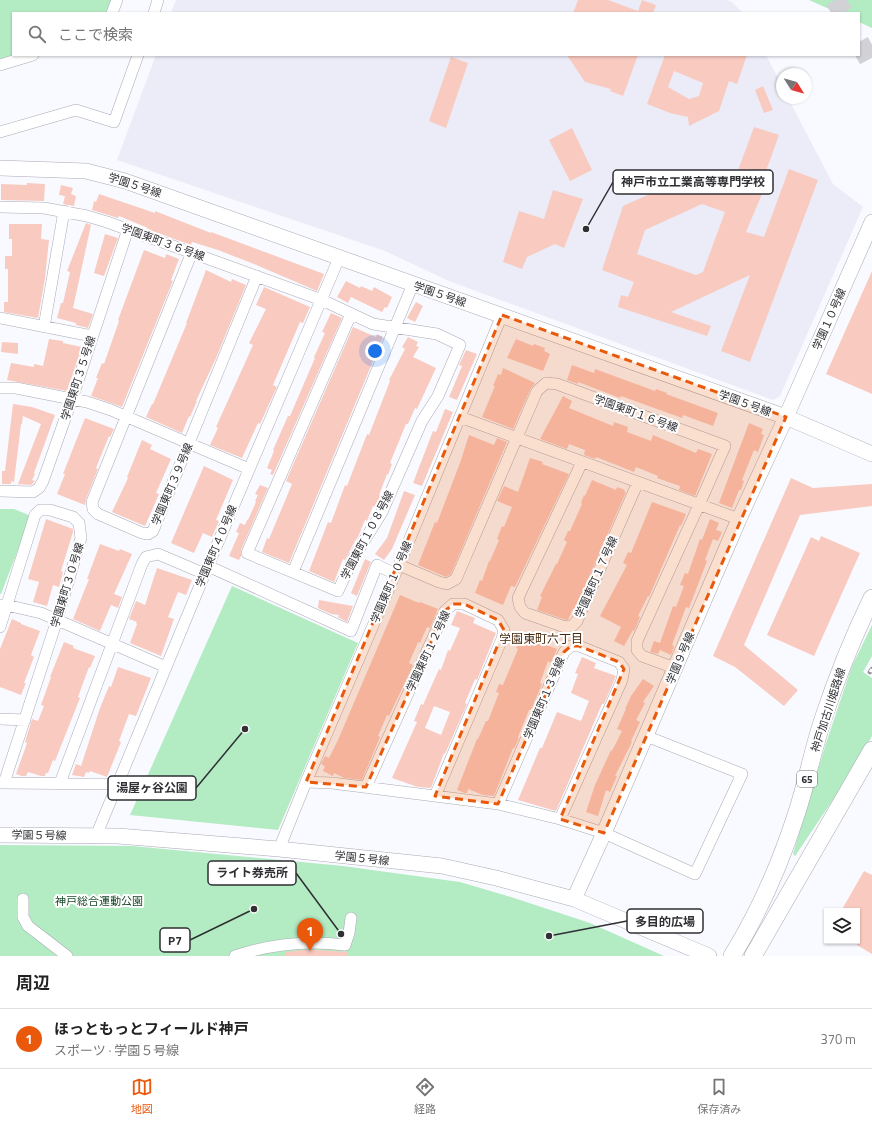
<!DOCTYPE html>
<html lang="ja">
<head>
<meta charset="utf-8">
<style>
	body { margin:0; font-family:"Titillium Web","Noto Sans JP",sans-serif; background:#f6f6f6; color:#222 }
	.controls { position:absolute; right:12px; bottom:12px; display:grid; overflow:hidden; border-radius:0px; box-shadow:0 1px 3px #0004 }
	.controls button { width:36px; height:36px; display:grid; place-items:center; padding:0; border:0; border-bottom:1px solid #e0e0e0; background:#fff; color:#222; font:20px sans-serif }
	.compass { position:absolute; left:776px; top:68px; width:36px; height:36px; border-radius:50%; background:#fff; box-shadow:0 1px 3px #0004; rotate:127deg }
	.you { position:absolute; left:375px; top:351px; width:14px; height:14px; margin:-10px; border:3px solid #fff; border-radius:50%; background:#1a73e8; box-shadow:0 0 0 6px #1a73e833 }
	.badge { display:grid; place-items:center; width:26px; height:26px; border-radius:50%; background:#ea580c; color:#fff; font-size:13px; font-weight:700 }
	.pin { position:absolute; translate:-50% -33px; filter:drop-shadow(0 1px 2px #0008) }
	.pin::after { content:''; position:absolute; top:21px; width:14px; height:12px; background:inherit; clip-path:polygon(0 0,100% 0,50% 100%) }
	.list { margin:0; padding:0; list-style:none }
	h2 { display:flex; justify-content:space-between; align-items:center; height:52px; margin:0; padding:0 16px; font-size:17px }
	h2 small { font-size:13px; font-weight:400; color:#767676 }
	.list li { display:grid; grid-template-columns:26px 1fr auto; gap:12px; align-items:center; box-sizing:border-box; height:60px; padding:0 16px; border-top:1px solid #e0e0e0 }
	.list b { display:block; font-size:15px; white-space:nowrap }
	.list p { margin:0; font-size:13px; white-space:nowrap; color:#767676 }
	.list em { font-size:13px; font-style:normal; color:#767676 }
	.icon { flex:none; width:22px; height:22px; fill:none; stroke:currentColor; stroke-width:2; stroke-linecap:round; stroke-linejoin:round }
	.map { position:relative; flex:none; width:872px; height:956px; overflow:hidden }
	.search { position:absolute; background:#fff; box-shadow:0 1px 3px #0004; left:12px; right:12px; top:12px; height:44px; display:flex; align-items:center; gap:10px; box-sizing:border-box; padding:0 14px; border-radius:0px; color:#767676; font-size:15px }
	.sheet { height:112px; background:#fff }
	nav { display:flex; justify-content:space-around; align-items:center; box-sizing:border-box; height:56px; border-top:1px solid #e0e0e0; background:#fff; font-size:11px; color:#767676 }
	nav a { display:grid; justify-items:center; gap:2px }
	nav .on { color:#ea580c }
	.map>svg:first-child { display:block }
	.built { fill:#ebecf7 }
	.green { fill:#b3ebc3 }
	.building { fill:#f9cac0; fill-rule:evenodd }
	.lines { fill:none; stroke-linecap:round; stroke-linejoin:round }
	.highway-tunnel { stroke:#d1d1d6; stroke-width:20; stroke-dasharray:20 10; stroke-linecap:butt }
	.street-casing { stroke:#a9aab5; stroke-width:12 }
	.secondary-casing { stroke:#a9aab5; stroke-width:16 }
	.primary-casing { stroke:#a9aab5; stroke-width:18 }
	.street { stroke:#fff; stroke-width:11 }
	.secondary { stroke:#fff; stroke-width:15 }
	.primary { stroke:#fff; stroke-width:17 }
	.rail-casing { stroke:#8d8d92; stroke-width:4.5 }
	.rail { stroke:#fff; stroke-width:3; stroke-dasharray:9; stroke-linecap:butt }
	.marked { fill:#e8590c; fill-opacity:0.2; stroke:#e8590c; stroke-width:3; stroke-dasharray:8 5; stroke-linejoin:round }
	.labels { text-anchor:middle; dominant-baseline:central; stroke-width:4; stroke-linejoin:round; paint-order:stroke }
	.shield { fill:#fff; stroke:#6d6d71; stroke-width:1 }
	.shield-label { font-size:10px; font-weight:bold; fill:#2f2f34 }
	.street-label { font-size:11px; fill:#2f2f34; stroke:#fff }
	.park-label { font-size:11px; fill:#18482a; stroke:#fff }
	.neighbourhood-label { font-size:12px; fill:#46280d; stroke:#fff }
	.leader { fill:none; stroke:#2f2f34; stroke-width:1.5 }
	.callout-dot { fill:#2f2f34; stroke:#fff; stroke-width:1.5 }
	.callout { fill:#fff; stroke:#2f2f34; stroke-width:1.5 }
	.callout-label { font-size:12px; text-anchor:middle; font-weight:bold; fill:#2f2f34 }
</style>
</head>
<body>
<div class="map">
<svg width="872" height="956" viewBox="0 0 872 956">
	<rect width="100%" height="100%" fill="#f9faff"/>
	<path class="built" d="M176,0H727L732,2L743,13H171Z
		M156,55H766L782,86V98H788L833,184L863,207L780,396L773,400L449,281L385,251L117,160Z"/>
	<path class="green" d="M0,0H113L108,13H13V55H14L0,60Z
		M809,0H872V28L859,22V13H838Z
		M0,509H14L31,516L1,594H0Z
		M232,586L358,643L278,830L130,815Z
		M872,625V656L863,672L872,678V736L849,776L795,856L793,854L826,743L852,666Z
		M0,845L132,846L343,866L460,882L514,898L590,923L664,956H0Z"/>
	<path class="building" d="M578,0H608L638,11L642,0L656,5L653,13H573Z
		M567,55H638L623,96L610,91L611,89L585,82Z
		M665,55H747L737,84L729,81L719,111L689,126L688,117L670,113L647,104ZM674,71L703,83L699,96L689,99L668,87Z
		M451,57L468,63L446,128L429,121Z
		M763,86L773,110L764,113L755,90Z
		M754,127L779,135L758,193L762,194L746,232L764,237L789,169L818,180L750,362L721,351L750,275L671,312L711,326L707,336L618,307L621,295L628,297L634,282L602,270L623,206L699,172L733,184ZM702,204L725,212L703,272L696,275L637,254L645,230Z
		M572,128L592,170L570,181L549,140Z
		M27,183L45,184L44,201L1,200V184L27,185Z
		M61,185L73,188L71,194L76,196L74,206L63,204L65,196L59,195Z
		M553,190L583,199L564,248L555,244L527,257L522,269L503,262L519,211L544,219Z
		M99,194L155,213V211L211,233V232L230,239L324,274L317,291L254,264L218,250L192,242L191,245L147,229L148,228L119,216L118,218L92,210L94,201L96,202Z
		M86,223L91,225L73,308L93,314L88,328L76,325V323L57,318L61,303H63L70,272L67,271Z
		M9,224H42L41,239L49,240L45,278L38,318L4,312V302H8V269H5V256H12V239H9Z
		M105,234L118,238L104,276L94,273Z
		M144,250L165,258L166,254L179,259L171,280L173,281L172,283L122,407L91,396L98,378H96L102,363L104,364L119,321L118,320Z
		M206,270L231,282L232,279L246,285L216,358L196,401H197L190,417L189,416L182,433L146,417L152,404H153L187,323H186Z
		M872,271V394L826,374Z
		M346,281L360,288L361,286L372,291L374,287L392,297L387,308L385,307L382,312L351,297L348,303L337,297Z
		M264,287L310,307L303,323L300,322L273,385L277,387L270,402L260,424L258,423L242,458L210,445L218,428L216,427L253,345L249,343L266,309L256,305Z
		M416,302L423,306L415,322L407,318Z
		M331,313L342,318L273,475L270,474L272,470L267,468L274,451L273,450L288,416H290L315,358L314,357L325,333L322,332Z
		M353,327L376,337L377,334L383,337L289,563L262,552L267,538L269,539L292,484L286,481Z
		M408,337L418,342L416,346L419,347L413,357L436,368L417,409L415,408L408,424H406L390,463L392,464L388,475L387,474L379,495H381L375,507L373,506L367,521L365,520L358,537L355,541L345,560L343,559L334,582L309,571L328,522L331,523L345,485L347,486L367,434L369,435L390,381L389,380L405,349L402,347Z
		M49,339L63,341V343L82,347L67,391L7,380L11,363L34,367V364L43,366Z
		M516,339L533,346L534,344L545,348L544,351L550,354L543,371L507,358Z
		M2,342L18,343V354L1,352Z
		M466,350L477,354L457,400L449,397L462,366L459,365Z
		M572,365L594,373L595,369L655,391L656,389L667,393L666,394L718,413L713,426L683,415L682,418L621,396L620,398L578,382V384L567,380Z
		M503,368L535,383L531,388L513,429L482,417L495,386H493L498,374L501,375Z
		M563,396L572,401L569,408L613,426L614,422L628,427L627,432L651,441L653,435L696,453L698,449L712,454L695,496L679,490L680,486L657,478L658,476L636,467L634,472L596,457L595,459L584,455L585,450L569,444L567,449L540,439Z
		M13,404L32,407L55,415L34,473L35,474L32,480L35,481L31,485L18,484L41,424L23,416L22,424H21L14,482L11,481V484H2V471H5Z
		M445,409L453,412L422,486L413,483L433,431L436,432Z
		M85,418L114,429L110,437L109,436L96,468L98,469L86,499L85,505L57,494L65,474H63Z
		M749,423L763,429L761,434L764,435L758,452L754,450L742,480L744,481L741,490H739L732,508L719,503Z
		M469,435L494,445L497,438L507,442L451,574L446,577L418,565L435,522L437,523L460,463Z
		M142,440L152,445L150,449L171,459L156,493L159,494L145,526L112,512L128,478L127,477Z
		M530,458L543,462L542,464L569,474L515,587L511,586L503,605L475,593L480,580L482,581L489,561H490L499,540L497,539L502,526L504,527L512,507L497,501L504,486L518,492Z
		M204,466L233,480L216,520L219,521L212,537L203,533L194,553L171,543Z
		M791,478L813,488L872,484V506L800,515L744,645L798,690L784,706L735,667L713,656Z
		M592,480L616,490L617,487L625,490L624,492H626L575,609H573L568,620H566L537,610L542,597L540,596L556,564H557L567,542L564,540L568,531H570L582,504L581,503L584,495L585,496Z
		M260,485L268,488L241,550V556L239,560L229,556L239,533L236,532L240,523L245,525L247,520H248L256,502L255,501L258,495L255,494Z
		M404,491L415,495L392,549L384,560L375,554L387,538Z
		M652,502L686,514L681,526L680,525L649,597L648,596L638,616L640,617L636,627L634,631L633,630L624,646L614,641L621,627L600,616L627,565L623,563L628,552L631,553Z
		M46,519L73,529V532L61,571L63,572L59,587L53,585L47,606L33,602L39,582L28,579Z
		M710,519L719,523L716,530L722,532L718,541L713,539L705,560L707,561L689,608L686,607L672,645L674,646L671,655L660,650L658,654L650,652L654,641L660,643L673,606L676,607L684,586L680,585L685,573L688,574L700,539L702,540Z
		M821,536L860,553L814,656L767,635L811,537L819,541Z
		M100,544L119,551L120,549L132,554L114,594L122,597L118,608L111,605L100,631L73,619L89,579H87Z
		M365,559L371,562L357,596L351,593Z
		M157,568L192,580L186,595L178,592L168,617L174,619L161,656L130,643L137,624H136L137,622L129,619L136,601L145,605Z
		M400,595L419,603L420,602L438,609L430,628L427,627L420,643L418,642L409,663L413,665L411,670L389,716L387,715L378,736L380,737L362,780L344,778L334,773L333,776L323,771L325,766L321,764L325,756L329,758L338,740Z
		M319,600L353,606L347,622L338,617L339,615L331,614L318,608Z
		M457,611L475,618L473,623L496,633L477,680L475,679L465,703L467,704L445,754L444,753L431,788L418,787L392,778L417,722L414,721L421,704L423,705L439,669L441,670L448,650L450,651L460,628L451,625ZM434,706L450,712L441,735L425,728Z
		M12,619L21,623V624L40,631L31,655L34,657L24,683H26L21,695L0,687V649Z
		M522,636L557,649L551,663L548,661L540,683L542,684L531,710H529L518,737L519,738L514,749L513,748L494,796L483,795L468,789L467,793H465L457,790L477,739H478L486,721H488L499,693L496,692L499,684L503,685L518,649L516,648Z
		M64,642L74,646L73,648L95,656L90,668L89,667L78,697L80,698L55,761L53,760L48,773H46L45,776H41L28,772L26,776H22L16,774L25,749L27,743L25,742L32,719L38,721L44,706L41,705L51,677H50Z
		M582,657L596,663L594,668L616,676L615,678L604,704H602L556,811L518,800L540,748H542L557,712L581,721L589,701L571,693L578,674L575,673Z
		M118,667L151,678L136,716L129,714L119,741L121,742L107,777L90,771L89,773L86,772L84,777L72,775L76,764L81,766L100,708L109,686L111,687Z
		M643,679L654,686L643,702L645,703L636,720L640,722L631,741L632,742L615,776H617L610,792L606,790L598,816L586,812L595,785L611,750L612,751L622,731L617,729L626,709H625L631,696Z
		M864,871L872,875V954L857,945V911H841Z
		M303,950H317L348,952V956H286V952Z"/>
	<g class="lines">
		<path class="highway-tunnel" d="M835,0L843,13
			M859,42L872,65"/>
		<defs>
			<path id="street" d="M112,13L117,0
				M154,13L158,0
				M0,65L33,55
				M0,132L76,110L114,122L138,55
				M0,207L44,208L87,216L107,222L322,300L373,324L437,334L460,345L438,396L422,421L382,512L354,557L338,591L247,553L351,314
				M192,252L92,502L93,509L98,514L142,533L148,534L153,531L257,276
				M0,318L92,336
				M44,327L64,211
				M0,388H16L87,402L111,410L249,469
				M460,417L739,519
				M582,462L518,598L520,607L525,613L565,627L572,626L577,621L638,482
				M0,491L33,492L39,488L43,481L72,399L128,229
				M399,565L439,582L447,584L456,579L537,391L546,383L557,384L725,446L699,505L637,641V650L642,656L675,668
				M208,566L351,631L377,565L395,574
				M293,572L413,284
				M1,605H6L41,613L166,667
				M0,627L35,515L40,510H50L73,517L79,523L81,538L57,620L4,783
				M0,719L25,720
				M306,782L332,783L498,804L560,819L604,833L695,874L742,774L646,736
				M0,783L117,784
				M60,783L142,564L146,557L158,554L205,574
				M366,787L445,611L453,604H464L498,620L504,630L502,639L435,796
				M498,804L564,652L571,646H579L619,662L624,669L622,680L560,819
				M96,836L208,566L339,258
				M279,849L306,782L399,565L502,315
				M23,899V917L28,926L67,956
				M235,956C271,944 307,940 345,945L349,933L351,918"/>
			<path id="secondary" d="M0,168L86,171L125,181L786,417L872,454
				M0,835L118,836L279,849L442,866L496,878L574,899L709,956
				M574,899L604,833L739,519L786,417L872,222"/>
			<path id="primary" d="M732,956C760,911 781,862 797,812C807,781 813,749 823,719C837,677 853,637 872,598
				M753,956L872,750"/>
		</defs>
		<use href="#street" class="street-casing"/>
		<use href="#secondary" class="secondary-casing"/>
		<use href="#primary" class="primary-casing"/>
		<use href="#street" class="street"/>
		<use href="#secondary" class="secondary"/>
		<use href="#primary" class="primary"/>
		<defs>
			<path id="rail" d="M870,672L872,669"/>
		</defs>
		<use href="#rail" class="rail-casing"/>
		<use href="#rail" class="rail"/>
	</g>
	<path class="marked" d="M502,315L786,417L604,833L560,819L624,669L619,662L579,646H571L564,652L498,804L435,796L504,630L498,620L464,604H453L445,611L366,787L306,782Z"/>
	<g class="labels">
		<rect class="shield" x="797" y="771" width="20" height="16" rx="3"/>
		<g class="shield-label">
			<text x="807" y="779">65</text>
		</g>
		<g class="street-label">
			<text transform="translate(135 185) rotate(18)">学園５号線</text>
			<text transform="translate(163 242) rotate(20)">学園東町３６号線</text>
			<text transform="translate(440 294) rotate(19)">学園５号線</text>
			<text transform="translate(829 319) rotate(-66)">学園１０号線</text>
			<text transform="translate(78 378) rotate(-72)">学園東町３５号線</text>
			<text transform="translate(745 403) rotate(20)">学園５号線</text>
			<text transform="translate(636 413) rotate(20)">学園東町１６号線</text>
			<text transform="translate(172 484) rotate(-67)">学園東町３９号線</text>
			<text transform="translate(367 535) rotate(-62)">学園東町１０８号線</text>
			<text transform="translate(216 546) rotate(-67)">学園東町４０号線</text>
			<text transform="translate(596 577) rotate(-66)">学園東町１７号線</text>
			<text transform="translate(391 582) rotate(-67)">学園東町１０号線</text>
			<text transform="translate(67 585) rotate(-73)">学園東町３０号線</text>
			<text transform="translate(428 651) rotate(-65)">学園東町１２号線</text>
			<text transform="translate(680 658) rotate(-67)">学園９号線</text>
			<text transform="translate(544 698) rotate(-67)">学園東町１３号線</text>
			<text transform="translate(828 710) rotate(-72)">神戸加古川姫路線</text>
			<text transform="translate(39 835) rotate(1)">学園５号線</text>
			<text transform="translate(362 858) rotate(6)">学園５号線</text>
		</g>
		<g class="park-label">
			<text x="99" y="901">神戸総合運動公園</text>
		</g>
		<g class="neighbourhood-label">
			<text x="541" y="638">学園東町六丁目</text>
		</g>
	</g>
	<path class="leader" d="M586 229L613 182M245 729L196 788M341 934L296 873M549 936L627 921M254 909L190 940"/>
	<g class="callout-dot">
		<circle cx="586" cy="229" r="4"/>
		<circle cx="245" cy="729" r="4"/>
		<circle cx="341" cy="934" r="4"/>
		<circle cx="549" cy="936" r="4"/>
		<circle cx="254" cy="909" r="4"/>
	</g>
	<g class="callout">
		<rect x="613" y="170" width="160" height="24" rx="4"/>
		<rect x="108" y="776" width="88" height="24" rx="4"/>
		<rect x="208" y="861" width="88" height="24" rx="4"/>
		<rect x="627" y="909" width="76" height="24" rx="4"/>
		<rect x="160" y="928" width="30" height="24" rx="4"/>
	</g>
	<g class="callout-label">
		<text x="693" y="186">神戸市立工業高等専門学校</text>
		<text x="152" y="792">湯屋ヶ谷公園</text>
		<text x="252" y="877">ライト券売所</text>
		<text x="665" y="926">多目的広場</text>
		<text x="175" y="945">P7</text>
	</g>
</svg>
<div class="controls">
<button><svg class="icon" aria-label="layers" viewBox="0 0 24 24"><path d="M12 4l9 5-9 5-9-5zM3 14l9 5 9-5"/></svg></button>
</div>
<svg class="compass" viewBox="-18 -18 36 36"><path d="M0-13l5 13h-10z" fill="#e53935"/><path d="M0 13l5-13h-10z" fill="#767676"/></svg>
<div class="you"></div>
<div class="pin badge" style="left:310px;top:951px">1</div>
<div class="search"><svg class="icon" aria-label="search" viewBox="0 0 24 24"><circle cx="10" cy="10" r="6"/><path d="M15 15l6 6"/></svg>ここで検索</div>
</div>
<section class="sheet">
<h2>周辺<small></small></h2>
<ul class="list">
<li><span class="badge">1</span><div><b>ほっともっとフィールド神戸</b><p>スポーツ · 学園５号線</p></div><em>370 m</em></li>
</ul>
</section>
<nav>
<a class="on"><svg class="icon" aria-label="map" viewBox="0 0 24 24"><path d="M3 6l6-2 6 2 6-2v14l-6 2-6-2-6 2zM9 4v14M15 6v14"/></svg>地図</a>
<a><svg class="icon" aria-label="directions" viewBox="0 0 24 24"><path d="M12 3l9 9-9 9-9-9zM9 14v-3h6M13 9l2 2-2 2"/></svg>経路</a>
<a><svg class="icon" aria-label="saved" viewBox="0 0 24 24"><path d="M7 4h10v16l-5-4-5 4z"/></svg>保存済み</a>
</nav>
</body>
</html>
